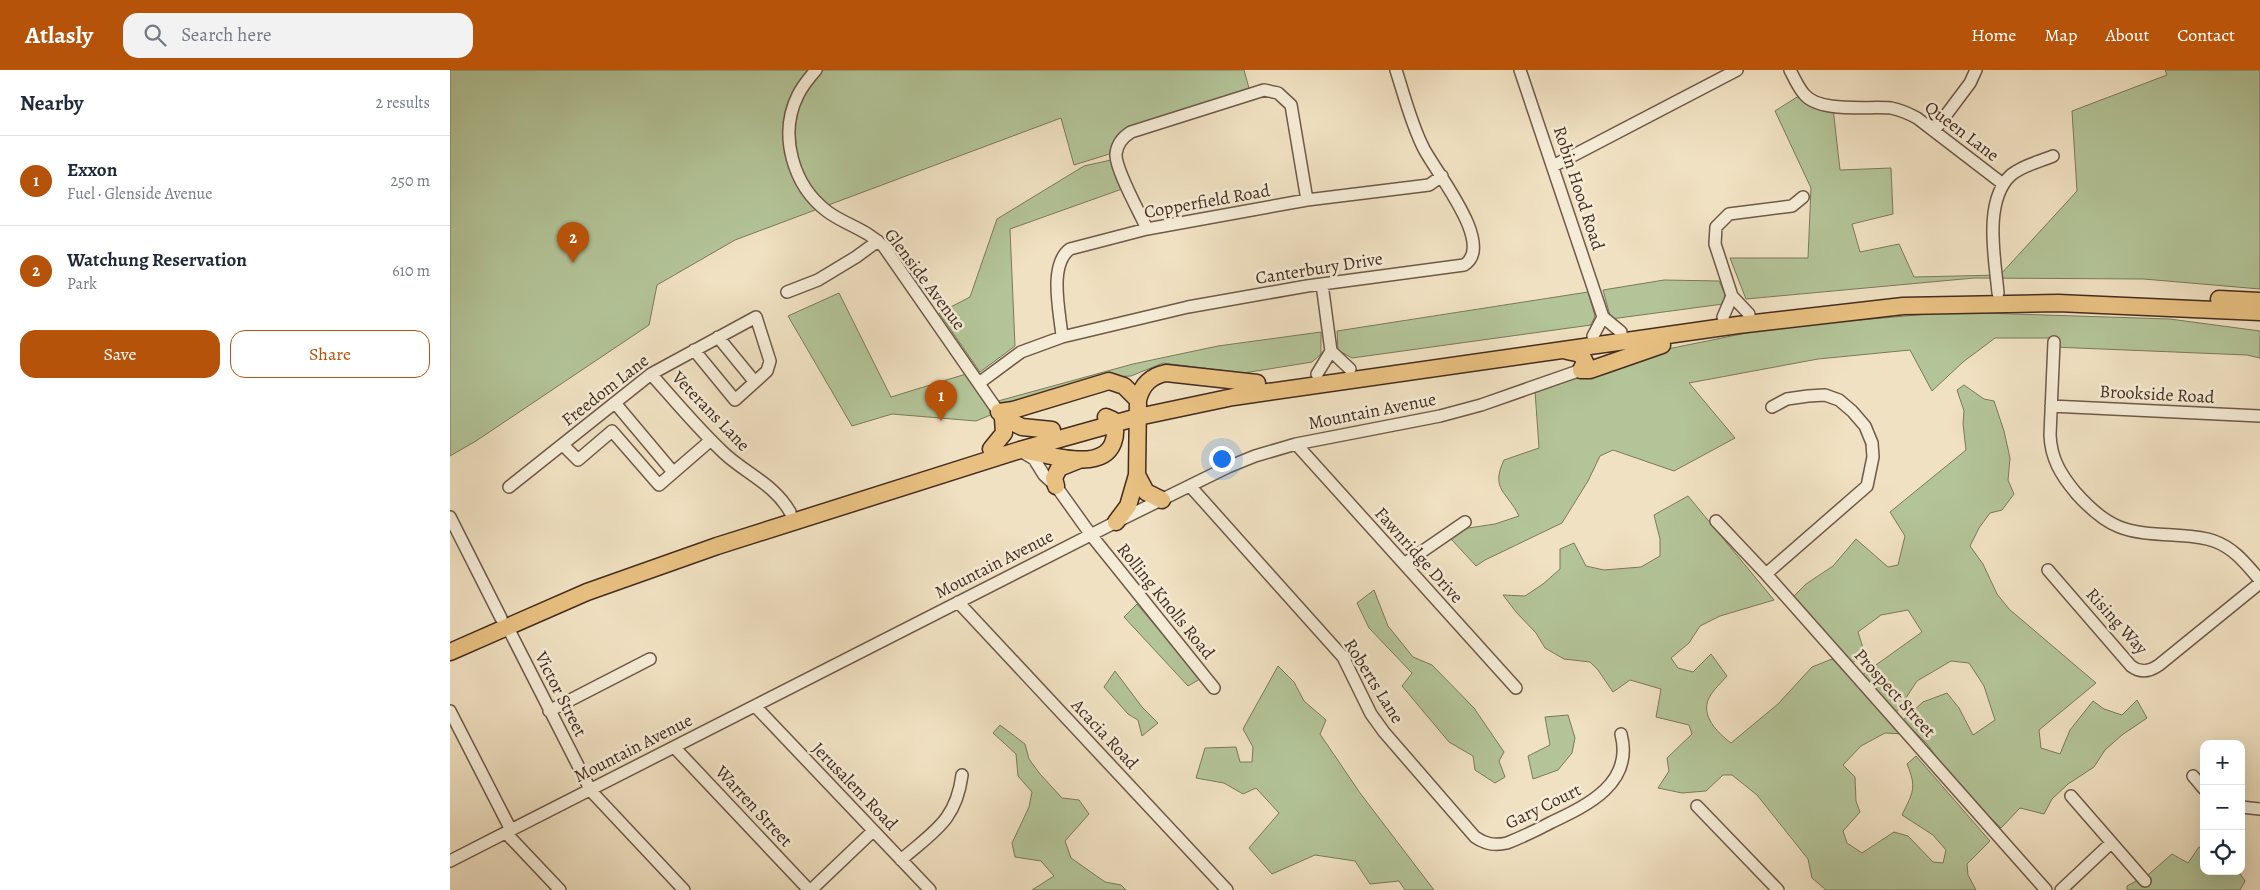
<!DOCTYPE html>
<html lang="en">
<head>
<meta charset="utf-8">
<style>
	body { margin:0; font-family:Alegreya,serif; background:#f2f2f3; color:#1f2937 }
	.controls { position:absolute; right:15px; bottom:15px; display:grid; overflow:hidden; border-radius:10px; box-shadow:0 5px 20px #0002 }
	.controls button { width:45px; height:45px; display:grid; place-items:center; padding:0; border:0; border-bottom:1px solid #e0e1e3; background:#fff; color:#1f2937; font:25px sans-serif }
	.you { position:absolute; left:771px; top:388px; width:18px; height:18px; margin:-12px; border:4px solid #fff; border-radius:50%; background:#1a73e8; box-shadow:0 0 0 8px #1a73e833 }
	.badge { display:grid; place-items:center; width:32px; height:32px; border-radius:50%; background:#b45309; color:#fff; font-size:16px; font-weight:700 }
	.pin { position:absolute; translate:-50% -41px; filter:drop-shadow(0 1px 2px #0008) }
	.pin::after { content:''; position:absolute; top:26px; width:18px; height:15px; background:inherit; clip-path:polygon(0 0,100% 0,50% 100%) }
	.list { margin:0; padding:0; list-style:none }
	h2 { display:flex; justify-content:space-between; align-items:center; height:65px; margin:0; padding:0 20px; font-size:21px }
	h2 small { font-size:16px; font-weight:400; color:#747a83 }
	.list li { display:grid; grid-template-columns:32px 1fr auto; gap:15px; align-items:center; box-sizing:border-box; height:90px; padding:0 20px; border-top:1px solid #e0e1e3 }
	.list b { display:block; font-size:19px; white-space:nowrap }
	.list p { margin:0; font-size:16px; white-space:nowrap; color:#747a83 }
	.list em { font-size:16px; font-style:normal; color:#747a83 }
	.actions { display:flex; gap:10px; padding:15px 20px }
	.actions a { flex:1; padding:11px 0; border:1px solid #b45309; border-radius:15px; text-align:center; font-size:18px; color:#b45309 }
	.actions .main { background:#b45309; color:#fff }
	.icon { flex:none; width:28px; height:28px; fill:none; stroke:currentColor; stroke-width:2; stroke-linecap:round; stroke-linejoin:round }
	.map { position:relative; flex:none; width:1810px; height:820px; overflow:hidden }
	header { display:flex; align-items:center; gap:30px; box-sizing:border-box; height:70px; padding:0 25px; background:#b45309; color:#fff }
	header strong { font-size:24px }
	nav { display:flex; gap:28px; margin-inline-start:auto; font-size:18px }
	.search { width:350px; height:45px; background:#f2f2f3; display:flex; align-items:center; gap:12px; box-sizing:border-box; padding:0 18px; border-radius:15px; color:#747a83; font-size:19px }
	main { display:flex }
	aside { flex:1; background:#fff }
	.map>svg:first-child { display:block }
	.green { fill:#b3c498; stroke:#7c785c }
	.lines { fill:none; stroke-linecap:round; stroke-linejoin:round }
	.minor-casing { stroke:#6f5948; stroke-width:14 }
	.highway-casing { stroke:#442c20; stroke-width:19 }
	.minor { stroke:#f5ecd7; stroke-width:11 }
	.highway { stroke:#e8c081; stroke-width:16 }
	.labels { text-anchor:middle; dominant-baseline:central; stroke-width:5; stroke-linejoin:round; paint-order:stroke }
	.street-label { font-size:18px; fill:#442c20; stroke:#f5ecd7 }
</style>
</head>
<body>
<header>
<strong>Atlasly</strong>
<div class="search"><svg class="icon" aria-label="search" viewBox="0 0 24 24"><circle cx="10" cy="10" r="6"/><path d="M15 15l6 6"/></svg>Search here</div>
<nav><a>Home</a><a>Map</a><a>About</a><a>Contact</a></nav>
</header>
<main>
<aside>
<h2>Nearby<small>2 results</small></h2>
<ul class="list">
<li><span class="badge">1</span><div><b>Exxon</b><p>Fuel · Glenside Avenue</p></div><em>250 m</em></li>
<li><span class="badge">2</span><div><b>Watchung Reservation</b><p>Park</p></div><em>610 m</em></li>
</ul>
<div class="actions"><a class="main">Save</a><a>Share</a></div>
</aside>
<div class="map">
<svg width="1810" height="820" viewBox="0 0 1810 820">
	<rect width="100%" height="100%" fill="#f0e1c2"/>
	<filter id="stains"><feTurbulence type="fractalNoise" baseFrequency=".004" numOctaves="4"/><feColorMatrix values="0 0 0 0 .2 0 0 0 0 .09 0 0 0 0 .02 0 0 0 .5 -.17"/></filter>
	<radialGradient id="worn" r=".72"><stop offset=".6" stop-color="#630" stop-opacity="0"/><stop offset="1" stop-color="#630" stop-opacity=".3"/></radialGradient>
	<path class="green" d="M0,0H794L802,29L681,64L669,81L624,95L611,48L285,170L207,215L199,255L26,371L0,386Z
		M1715,0H1810V219L1694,209L1524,208L1296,229L1280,188H1358L1361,118L1325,41L1355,22L1383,38L1390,100L1441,98L1443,144L1402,154L1410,182L1449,174L1464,207L1550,205L1627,121L1622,41L1717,5Z
		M661,90L672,119L560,159L565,276L530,302L489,243L520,227L547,149L634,96Z
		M1214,210L1269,211L1275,224L1273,234L1161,249L1153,220Z
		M1138,222L1145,246L1141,255L902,288L888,280L887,261Z
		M389,223L441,327L516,304L543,344L526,351L442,344L402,356L338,246Z
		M1500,242L1720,249L1810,261V288L1797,285L1603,277V268H1545L1513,292L1482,321L1460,280L1368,289L1239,313L1285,368L1224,401L1163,380L1150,386L1138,411L1112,453L1035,490L1026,496L1001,469L1012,459L1045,454L1069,446C1057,421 1040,420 1054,390L1089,378L1085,321L1198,283L1321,258Z
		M871,262V284L862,292L794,303L713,293L681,306L658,307L555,335L548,331L683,294L768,276Z
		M1514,315L1534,329L1544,331L1554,361L1560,388L1558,410L1564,424L1552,440L1540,443L1529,458L1520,476L1533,494L1547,524L1559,539L1646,613L1589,660L1591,678L1610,684L1620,660L1643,631L1654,639L1672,645L1687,630L1697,648L1672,665L1655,680L1644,697L1618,714L1602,729L1594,744L1570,738L1551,758L1505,712L1477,674L1453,650L1473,632L1497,623L1509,638L1523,665L1545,650L1534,616L1519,593L1501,591L1467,611L1446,643L1412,605L1472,562L1458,540L1431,545L1408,562L1414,581L1402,594L1343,527L1356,514L1383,496L1406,469L1438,497L1448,495L1455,466L1440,442L1516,380L1513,354L1514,341L1507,320Z
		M1238,426L1324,530L1270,546L1250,556L1239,573L1221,588L1228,598L1243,602L1261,584L1277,606C1271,613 1263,620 1259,628C1250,646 1268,663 1281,673L1328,634L1362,597L1382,589L1455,664L1435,663L1411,676L1393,695L1405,707L1406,731L1410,742L1393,761L1397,773L1412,783L1444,762L1458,766L1483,792L1493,793L1496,780L1483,765L1452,745C1463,722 1467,718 1457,694L1466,686L1540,771L1517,794L1518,805L1526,820H1376L1362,808L1358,789L1307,725L1282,705H1273L1256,721L1232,723L1208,718L1219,701L1217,688L1242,664L1239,655L1206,647L1211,619L1180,610L1163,622L1148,600L1140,592L1114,589L1095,578L1086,563L1066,542L1053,525L1075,526L1093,514L1110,499V479L1124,473L1136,496L1154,500L1191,497L1210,486V469L1204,445Z
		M924,520L938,556L963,587L982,595L1024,638L1054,682L1049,691L1055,707L1045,713L1025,700L1023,686L999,672L952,616L962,603L919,558L907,533Z
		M687,534L750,609L738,616L674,547Z
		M828,596L844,612L854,631L876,650L870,664L910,723L984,820H955L949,811L920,814L905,791L865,785L822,804L799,778L829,743L806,718L793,724L774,713L746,708L755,678L786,677L790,692H802L803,677L793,659Z
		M665,601L692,637L708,653L692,666L688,650L678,644L654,617Z
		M1118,645L1125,668L1122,683L1108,700L1083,709L1078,686L1100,675L1095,647Z
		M550,655L575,674L579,689L590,704L612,728L629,730L639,744L615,771L621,788L655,812L671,815L676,820H582L604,806L591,791L565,787L562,773L579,737L582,722L568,706L566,684L543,663Z
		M1749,777L1754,780V801H1788L1795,811L1790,820H1677V816L1699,804L1722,784L1738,793Z"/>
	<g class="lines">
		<defs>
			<path id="minor" d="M366,0C359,8 353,15 348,25C328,65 343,116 378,142C396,155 418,160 434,177L552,347
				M1070,0L1153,247L1171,262
				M1340,0C1344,8 1348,17 1354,24C1369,43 1418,36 1441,38C1451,40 1458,43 1467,48L1553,114
				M1484,61L1520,13L1526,0
				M1103,96L1287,0
				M697,159C690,143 665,99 666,84C667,74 673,67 681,62L814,20L828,23L841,35L857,130
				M337,222L368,210L406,187L428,171
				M1548,223C1545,189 1533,131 1561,105C1573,95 1589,92 1603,86
				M1299,244L1282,226L1265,174L1266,157L1279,144L1342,136L1353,127
				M1273,247L1282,226
				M1143,266L1153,247
				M268,267L304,311
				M612,267C610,242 598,195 620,179L697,159L857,130L979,115L992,106
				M1604,272L1600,365C1601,389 1611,405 1626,423C1658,459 1676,463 1723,465C1737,466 1751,466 1764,471C1784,478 1796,494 1810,510
				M881,281L900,299
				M201,304C225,331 248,359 275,384C297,404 325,415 340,442
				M867,304L881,281L872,214
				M529,313L571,282L612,267L738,237L857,216L1014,195C1047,175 983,99 973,77C961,53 954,25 946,0
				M165,333L223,402
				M1601,336L1810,346
				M846,374L1066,618
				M113,375L128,390L162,361L209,415L261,370
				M574,383L584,389L594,405L606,416L641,465L764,618
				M740,416L893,587L921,644L934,662L1025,767C1035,774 1044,776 1057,773C1072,767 1087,760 1102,752C1138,735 1184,713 1171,664
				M59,417L201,304L306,247L320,291L317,301L285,330L244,280
				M0,447L51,548
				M1266,451L1316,504L1596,820
				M954,494L1015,452
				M1598,500L1681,596C1690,603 1699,602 1709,595L1810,513
				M1316,504L1417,416L1423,387L1422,373L1415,356L1402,341L1389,330L1375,325L1358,326L1337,329L1322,337
				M508,532L777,820
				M57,556L141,721L234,820
				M305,636L480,820
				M0,641L61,760
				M99,641L200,589
				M224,677L359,820
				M1743,706L1754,719
				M1621,726L1695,811
				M1247,736L1328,820
				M1791,737L1810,739
				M56,763L110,820
				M451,790C484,761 506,751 512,705
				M0,791L666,452L778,397L805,386L846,374L990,346L1031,335L1131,300
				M361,820L423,761
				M1611,820L1661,773"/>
			<path id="highway" d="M1769,229L1810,231
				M1117,281L1131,284L1135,292L1131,300H1140L1212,275
				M549,342L563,340L659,311L674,316L688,330
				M553,348L572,357L602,360
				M541,379L554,363L553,348
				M577,381C601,385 652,402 663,373C666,365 666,358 663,350L656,347
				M687,405L696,422L712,430
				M606,416L604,408L609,398L629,390
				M666,452L678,436L687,405L688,330C692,314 701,306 716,303L807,313
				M0,582L137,522L267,476L570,380L688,347L783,327L1288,255L1453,236L1608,233L1810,242"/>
		</defs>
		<use href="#minor" class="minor-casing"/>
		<use href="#highway" class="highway-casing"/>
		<use href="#minor" class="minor"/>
		<use href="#highway" class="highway"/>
	</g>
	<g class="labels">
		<g class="street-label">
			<text transform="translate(1512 61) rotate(37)">Queen Lane</text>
			<text transform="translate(1129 118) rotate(72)">Robin Hood Road</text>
			<text transform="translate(757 131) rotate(-10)">Copperfield Road</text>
			<text transform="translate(869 198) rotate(-9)">Canterbury Drive</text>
			<text transform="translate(475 209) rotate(53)">Glenside Avenue</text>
			<text transform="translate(155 320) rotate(-38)">Freedom Lane</text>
			<text transform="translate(1707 324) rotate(3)">Brookside Road</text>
			<text transform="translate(261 341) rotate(46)">Veterans Lane</text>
			<text transform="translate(922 341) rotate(-11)">Mountain Avenue</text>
			<text transform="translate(969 485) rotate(48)">Fawnridge Drive</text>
			<text transform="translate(544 494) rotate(-27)">Mountain Avenue</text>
			<text transform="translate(716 531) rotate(51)">Rolling Knolls Road</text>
			<text transform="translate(1667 551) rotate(48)">Rising Way</text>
			<text transform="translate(924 611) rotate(58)">Roberts Lane</text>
			<text transform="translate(1445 623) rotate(48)">Prospect Street</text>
			<text transform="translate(111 624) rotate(63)">Victor Street</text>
			<text transform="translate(655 664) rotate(47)">Acacia Road</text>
			<text transform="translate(183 678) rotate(-27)">Mountain Avenue</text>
			<text transform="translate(405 716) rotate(46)">Jerusalem Road</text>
			<text transform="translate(304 736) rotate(47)">Warren Street</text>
			<text transform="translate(1093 736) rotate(-26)">Gary Court</text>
		</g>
	</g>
	<rect width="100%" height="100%" filter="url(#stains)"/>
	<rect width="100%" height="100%" fill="url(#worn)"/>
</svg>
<div class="controls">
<button>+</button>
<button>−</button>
<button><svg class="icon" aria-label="locate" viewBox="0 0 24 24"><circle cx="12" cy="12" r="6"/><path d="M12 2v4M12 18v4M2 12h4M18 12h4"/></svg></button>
</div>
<div class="you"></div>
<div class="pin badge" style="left:491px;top:351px">1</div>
<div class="pin badge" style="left:123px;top:193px">2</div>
</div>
</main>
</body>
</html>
